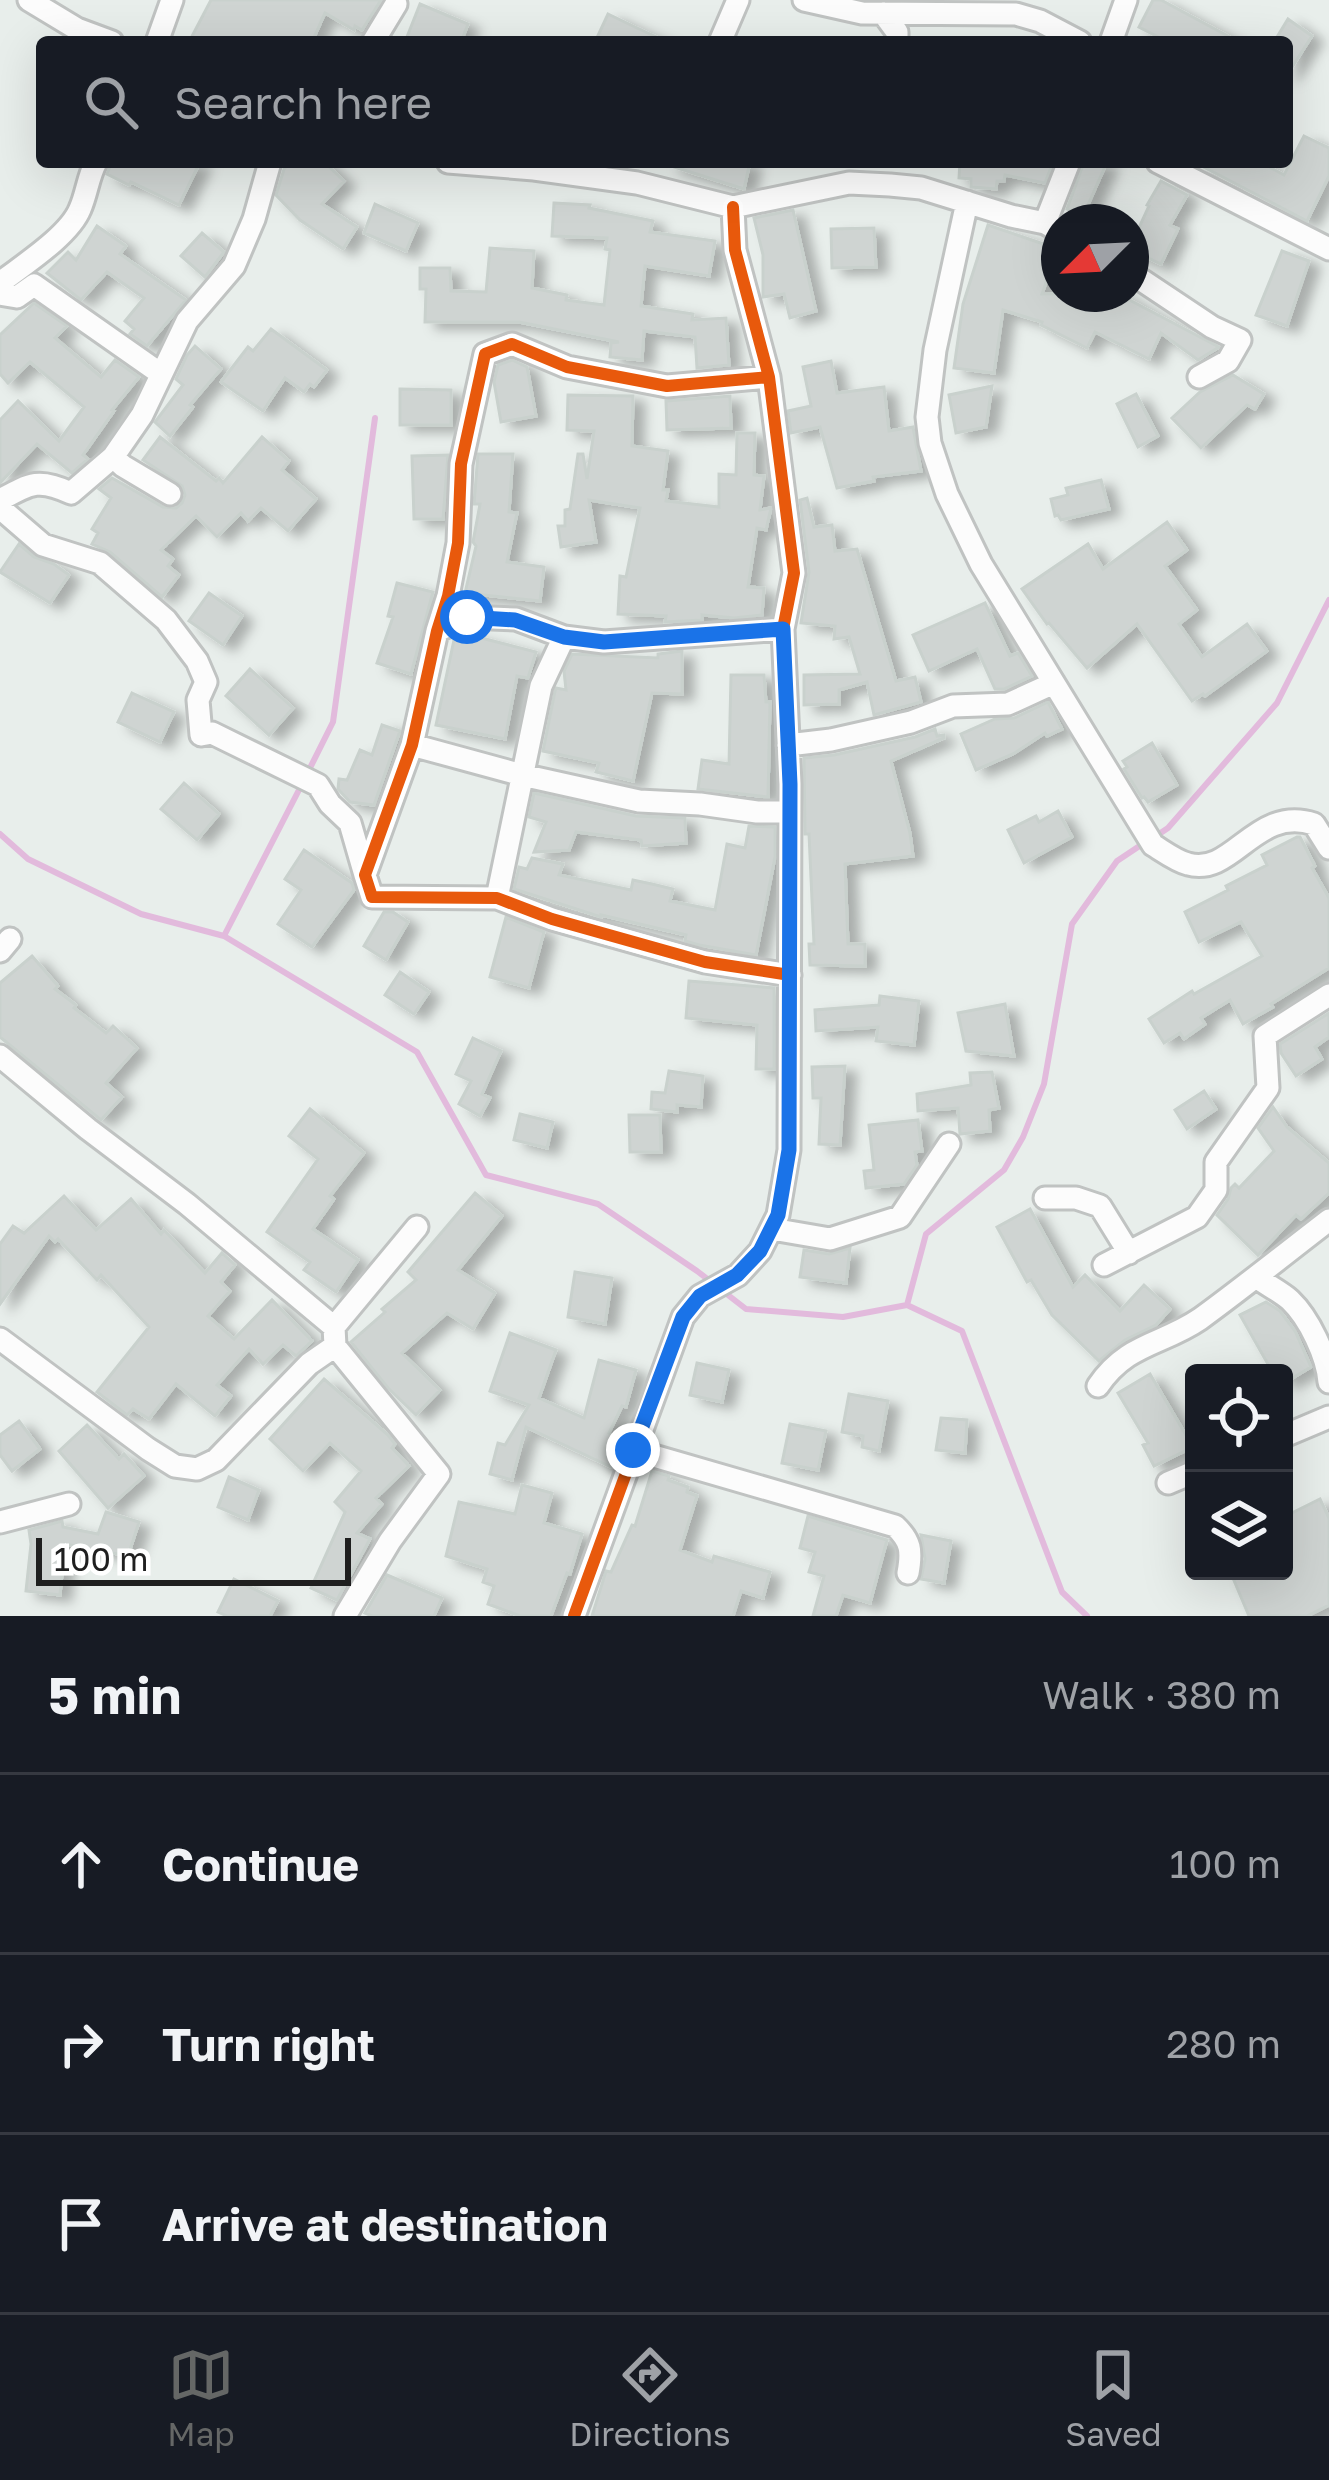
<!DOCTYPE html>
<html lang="en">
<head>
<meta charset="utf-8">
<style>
	body { margin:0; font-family:"Golos Text",sans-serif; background:#242831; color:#f1f3f6 }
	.controls { position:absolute; right:36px; bottom:36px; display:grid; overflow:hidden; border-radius:12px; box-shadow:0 12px 48px #0002 }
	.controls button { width:108px; height:108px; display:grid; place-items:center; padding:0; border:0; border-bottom:3px solid #363941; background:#171b24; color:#f1f3f6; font:60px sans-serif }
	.compass { position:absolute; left:1041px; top:204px; width:108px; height:108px; border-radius:50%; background:#171b24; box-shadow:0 12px 48px #0002; rotate:246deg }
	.scale { position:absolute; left:36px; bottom:30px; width:315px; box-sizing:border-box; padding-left:12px; border:6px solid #1f1f1f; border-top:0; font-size:33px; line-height:42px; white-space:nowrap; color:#1f1f1f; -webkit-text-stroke:9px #fff; paint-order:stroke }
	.stop { position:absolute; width:36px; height:36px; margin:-27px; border:9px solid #1a73e8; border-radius:50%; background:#fff }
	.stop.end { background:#1a73e8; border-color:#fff; box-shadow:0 3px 12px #0008 }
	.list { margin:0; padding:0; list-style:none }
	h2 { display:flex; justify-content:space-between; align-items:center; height:156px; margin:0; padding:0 48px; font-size:51px }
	h2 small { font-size:39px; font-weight:400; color:#9ea1a6 }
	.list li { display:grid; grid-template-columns:78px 1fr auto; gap:36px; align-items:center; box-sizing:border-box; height:180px; padding:0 48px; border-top:3px solid #363941 }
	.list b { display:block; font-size:45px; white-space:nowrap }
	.list em { font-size:39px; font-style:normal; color:#9ea1a6 }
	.icon { flex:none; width:66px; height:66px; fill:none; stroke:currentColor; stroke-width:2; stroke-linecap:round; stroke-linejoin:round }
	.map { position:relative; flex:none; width:1329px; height:1616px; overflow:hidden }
	.search { position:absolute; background:#171b24; box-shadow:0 12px 48px #0002; left:36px; right:36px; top:36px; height:132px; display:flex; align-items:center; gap:30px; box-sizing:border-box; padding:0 42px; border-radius:12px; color:#9ea1a6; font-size:45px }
	.sheet { height:696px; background:#171b24 }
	nav { display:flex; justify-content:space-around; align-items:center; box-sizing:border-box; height:168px; border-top:3px solid #363941; background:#171b24; font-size:33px; color:#9ea1a6 }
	nav a { display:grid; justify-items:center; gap:6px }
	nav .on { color:#656766 }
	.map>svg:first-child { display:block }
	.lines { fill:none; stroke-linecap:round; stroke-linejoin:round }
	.stream { stroke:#e2badc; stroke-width:6 }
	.building { fill:#cfd4d2; stroke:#c9d1cd; stroke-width:3; filter:url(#shadow) }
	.street-casing { stroke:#c0c3c2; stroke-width:27 }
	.street { stroke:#fcfcfc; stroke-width:21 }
	.cycleway-casing { stroke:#fff; stroke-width:20 }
	.cycleway { stroke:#e8590c; stroke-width:12 }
	.route { stroke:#1a73e8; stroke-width:15 }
</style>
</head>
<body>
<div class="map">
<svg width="1329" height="1616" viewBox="0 0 1329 1616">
	<defs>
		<filter id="shadow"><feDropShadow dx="11" dy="6" stdDeviation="6" flood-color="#0004"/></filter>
	</defs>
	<rect width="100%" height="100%" fill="#e8eeeb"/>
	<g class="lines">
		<path class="stream" d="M308,772L333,722L375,418
			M0,834L28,859L141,914L224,936L417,1052L486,1175L598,1204L697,1271L746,1309L843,1317L907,1305L962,1331L1062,1592L1087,1616
			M1156,836L1168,828L1277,703L1329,600
			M224,936L302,784
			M907,1305L926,1234L1004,1170L1023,1137L1044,1084L1072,924L1117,861L1144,843"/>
	</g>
	<path class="building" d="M211,0H381L362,30L355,26L354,30L325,13L312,42H189Z
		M1153,0H1161L1239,42H1168L1139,27Z
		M420,4L468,24L461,42H405Z
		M608,14L635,27L667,42H595Z
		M1288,19L1312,36L1287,75V42H1274Z
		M1304,136L1329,148V176L1307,221L1194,162H1260L1284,175Z
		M112,162H200L179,205L131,182L129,185L107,174Z
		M291,162H324L344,181L322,204L357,227L343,249L300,220L276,195L284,169Z
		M669,162H750L744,189L668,165Z
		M960,162H1053L1045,183L1005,175L1004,181H997L996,189L971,187V179L959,178Z
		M1084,162H1107L1083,216L1067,209Z
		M1161,181L1187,195L1170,225L1178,229L1161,264L1131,250V245L1149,206L1147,205Z
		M554,203L590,205L589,208L653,221L650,232L715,241L709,276L645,266L641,306L693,314L692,320L726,318L729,365L697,368L695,337L644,331L642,360L610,357L611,343L619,342L519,322H425L426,289H420V268H450L451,291L486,292L490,248L534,251L532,288L567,295L566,300L604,305L610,250L605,249L607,238L552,236Z
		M375,204L418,223L406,251L364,233Z
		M793,210L816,311L790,318L784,294L763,297V255L754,218Z
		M988,225L1058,249L1042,294H1118L1219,347L1198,360L1161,333L1149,359L1095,332L1087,348L1041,325L1042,322L1003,310L994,373L954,368L963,304Z
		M97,226L126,246L120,254L186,300L147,346L130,334L134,329L125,321L144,298L107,272L81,300L47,273L68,252L76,260Z
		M874,228L876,267L832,268L831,229Z
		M202,233L224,252L205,277L181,256Z
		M1282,251L1309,261L1287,326L1256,315Z
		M34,303L67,326L55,338L101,377L115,360L139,377L112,410L114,411L83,455L88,459L72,473L37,444L0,483V420L18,401L59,441L84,407L30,362L8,383L0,374V335Z
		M271,329L327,370L314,387L310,384L304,392L285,378L263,411L221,382L248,347L253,351Z
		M195,346L221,369L190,405L193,407L170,436L155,422L183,385L176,379L187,355Z
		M512,360L527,367L536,416L501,422L494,382L498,365Z
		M831,361L837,393L884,387L889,431L913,427L921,471L873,477L874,481L837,488L820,427L791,433L788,411L811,406L803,367Z
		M1233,375L1264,394L1255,409L1247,405L1201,448L1172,418L1200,392Z
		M992,386L986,427L956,433L949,395Z
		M400,389L451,390V425H400Z
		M1136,394L1158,436L1138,447L1117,404Z
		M568,395L633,396L632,446L668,451L663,490H668L666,501L719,507V474L736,475L737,433H755L754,475L764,476L760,510L771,508L766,530L757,528L748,587L764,588L762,615L734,618L702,615V620L665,622L666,616L618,614L620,576L626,577L640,508L589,500L596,542L561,547L558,526H565V510L570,509L578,454H583L587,479L594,431L567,430Z
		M730,396L731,428L667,430L666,401Z
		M160,437L216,481L219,478L223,483L262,437L289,461L282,470L316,499L288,531L261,508L248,521L241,513L217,537L196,516L161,550L173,559L168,566L179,575L162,597L110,552L92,544L98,533L92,529L111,498L99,489L112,478L163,507L176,508L182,503L185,495L182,486L143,460Z
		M478,454H513L509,512L517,513L507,562L544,567L540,601L465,593L476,546L473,542L480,504H474Z
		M448,455L443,519H414L412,456Z
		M1101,480L1109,509L1061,520L1058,515L1055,516L1051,499L1068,495L1066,488Z
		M807,498L814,527L832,525L835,551L857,549L896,681L915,677L921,702L874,715L867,682L839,690V704L804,705V675L860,674L849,637L834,639L835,626L801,623L809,572L800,500Z
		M1167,522L1187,550L1165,566L1197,610L1179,624L1202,657L1247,624L1267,651L1205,696L1203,694L1192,701L1137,624L1087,668L1049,623L1047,624L1022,589L1088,544L1103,569Z
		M19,544L34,557L54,564L69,575L50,603L0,572Z
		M397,583L433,592L411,674L377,663L393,617L388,616Z
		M209,593L242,616L223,645L189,621Z
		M985,603L1010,656L1018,653L1032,676L1004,689H995L977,649L929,671L913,635Z
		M466,634L536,652L528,678L517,676L505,739L436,725L454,640Z
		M682,651V694L652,693L633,781L596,772L599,763L543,751L555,691L556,688L566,690L564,671L572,654L658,658V654Z
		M250,669L293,708L269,735L226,696Z
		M731,675H764L766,702H770L768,797L698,789L702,760L729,764Z
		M132,693L174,712L160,742L118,722Z
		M1048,702L1062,729L1047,736L1045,733L1013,754L976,770L961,734L995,719L1014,718Z
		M382,725L400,731L374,805L350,802L338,789L339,779L347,780L360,750L372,755Z
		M935,729L937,736L944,735V738L891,761L910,833L913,856L845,864L848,944H865V966L810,965L809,944H814L809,834H805L804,758L834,755L915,737Z
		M1152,743L1177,785L1148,802L1144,797L1142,798L1124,769L1127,767L1123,761Z
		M184,783L219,814L197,840L161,809Z
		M534,793L636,816L685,818L686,843L642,846L641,840L576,832L569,850L534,852L546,822L529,817Z
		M1058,811L1072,837L1024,863L1008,830L1036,816L1039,822Z
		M749,826L775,827V857L756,955L699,945L685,941L686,935L601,915V917L514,889L519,867L527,869L532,858L563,864L559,875L631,890L633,880L652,884L673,889L670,901L715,910L727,844L745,848Z
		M1297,837H1300L1315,866L1312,868L1329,898V968L1271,1004L1273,1007L1243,1024L1230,1000L1201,1018L1205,1024L1184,1039L1180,1033L1164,1043L1149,1019L1192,991L1194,994L1262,956L1241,922L1199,942L1185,912L1228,890L1226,886L1267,865L1262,855Z
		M304,850L352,883L354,890L312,947L278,924L301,890L285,879Z
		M384,912H393L408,922L386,960L364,946Z
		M506,917L544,932L529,988L490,977Z
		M32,956L58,986L55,989L76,1005L74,1008L106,1033L113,1026L137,1048L106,1083L122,1097L101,1120L0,1037V983Z
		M400,972L429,992L414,1014L385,995Z
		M689,981L774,988V1069H756L757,1025L686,1018Z
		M880,996L919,1001L914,1045L876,1041L878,1027L816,1031L815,1010L879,1005Z
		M1005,1004L1014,1056L966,1051L958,1013Z
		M1329,1013V1037L1315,1047L1322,1059L1296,1076L1281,1053L1280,1044Z
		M473,1038L501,1051L482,1094L490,1098L480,1116L459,1104L471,1081L456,1074Z
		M845,1066L840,1145L819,1144L821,1098H813L812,1067Z
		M669,1071L703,1076L701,1107L677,1105V1112L651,1109L652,1092L665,1093Z
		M992,1072L999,1108L989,1110L990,1131L960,1134L958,1108L918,1111L917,1094L971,1085L970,1073Z
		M1204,1091L1216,1109L1187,1129L1175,1110Z
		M1273,1107L1287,1127L1329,1163V1193L1301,1219L1296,1215L1258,1255L1217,1215L1228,1199L1231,1188L1235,1184L1239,1188L1274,1151L1258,1128Z
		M310,1109L364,1153L330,1196L334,1199L313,1229L358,1260L336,1292L304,1270L310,1262L267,1232L318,1159L289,1136Z
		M520,1114L553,1122L547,1148L514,1140Z
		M629,1115H660L661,1152H630Z
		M918,1120L922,1151L915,1152L917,1165L904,1184L866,1188L864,1171L874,1170L869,1125Z
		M475,1193L502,1216L458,1270L495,1293L473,1329L447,1313L402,1353L440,1390L416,1415L388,1388L351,1342L385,1312L382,1309L416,1280L408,1272Z
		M64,1196L96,1230L131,1199L161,1234L164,1230L205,1273L222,1253L235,1265L221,1282L230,1291L208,1316L234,1339L272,1300L312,1341L296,1356L283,1345L263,1364L249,1349L217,1385L231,1396L215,1416L176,1384L149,1419L133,1409L127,1415L97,1392L149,1327L101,1275L97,1280L58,1239L55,1242L49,1236L0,1304V1244L13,1226L24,1233Z
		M1030,1209L1073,1287L1085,1275L1120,1311L1144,1285L1170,1309L1156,1325L1125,1340L1099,1361L1052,1315L1031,1280L1027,1282L997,1227Z
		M850,1248L846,1283L800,1277L804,1250L829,1254Z
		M575,1272L612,1278L605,1324L568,1317Z
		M1266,1302L1280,1311L1295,1331L1311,1367L1284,1383V1373H1273L1240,1315Z
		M510,1333L556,1350L539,1398L584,1418L599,1360L636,1370L626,1407L622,1406L609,1433L623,1439L611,1467L526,1427L512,1480L490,1474L498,1443L505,1445L529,1405L490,1391Z
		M697,1363L729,1370L722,1402L690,1395Z
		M1150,1374L1193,1447L1154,1466L1143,1445L1148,1443L1118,1393Z
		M324,1379L388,1435L395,1444L392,1448L409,1466L376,1498L382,1504L357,1533L370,1539L337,1600L311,1588L345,1512L335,1502L361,1471L330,1443L303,1471L270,1439Z
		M849,1394L888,1401L879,1451L862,1447L863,1436L842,1432Z
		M941,1418L967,1420L965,1453L936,1450Z
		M19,1421L40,1449L12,1471L0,1455V1435Z
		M790,1424L826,1431L818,1470L782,1463Z
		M87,1425L119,1459L124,1454L144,1476L108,1508L59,1451Z
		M652,1471L669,1476L668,1480L688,1487L687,1492L697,1496L680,1550L712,1562L714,1556L770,1572L763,1598L741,1591L733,1616H592L606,1571L611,1572L632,1525L635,1526Z
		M229,1477L259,1490L248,1520L218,1507Z
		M522,1485L552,1493L544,1523L582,1534L570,1574L567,1573L551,1616H520L488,1604L494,1586L483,1582L487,1569L446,1556L459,1502L515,1514Z
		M1320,1499L1329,1518V1605L1307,1616H1249L1230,1571H1284V1517Z
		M106,1512L139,1522L128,1556L65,1544L60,1595L26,1591L31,1544L29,1530L62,1521L63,1527L98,1534Z
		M808,1516L887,1540L870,1603L843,1595L836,1616H813L824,1576L809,1572L815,1552L800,1548Z
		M921,1535L951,1541L944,1583L921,1579L925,1559Z
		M387,1575L442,1598L434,1616H372L365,1613Z
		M234,1579L278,1601L270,1616H227L218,1612Z"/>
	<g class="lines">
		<defs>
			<path id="street" d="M29,0L77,29L112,42
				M804,0L862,13L1016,14L1040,21L1080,42
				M883,13L897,32V42
				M157,42L172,0
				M373,42L396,4
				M720,42L738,0
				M1111,42L1126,0
				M448,162L534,169L637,183L733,207L849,183L890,185L921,188L1011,216L1045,223L1059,231
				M1158,162L1329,249
				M967,202L935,350L927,417L930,443L947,494L981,564L1153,845C1163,851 1176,861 1188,864C1233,877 1255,805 1314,824L1329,848
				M1045,223L1069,162
				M1131,273L1212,327L1240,340L1228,361L1199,377
				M0,283C23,265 69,236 80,209C87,193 88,177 96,162
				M0,294L17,297L34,285L161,374
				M769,377L667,386L567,367L512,344L485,354L461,464L458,543L448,596L437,631L412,745L365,875L372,897L497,898L552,919L705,962L790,975
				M113,457L142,415L187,321L234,266L254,219L270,162
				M0,500C31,483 39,478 71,493L113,457L123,466L170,494
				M0,508L43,545L100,563L166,620L197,661L206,682L198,700L201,735L212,733L318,785L330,804L350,823L365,875
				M437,631L467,617L516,619L564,637L604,642L783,629
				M412,745L522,775L639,801L700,804L757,812H790
				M788,745L831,740L911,722L953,706L1008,704L1054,683
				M497,898L541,686L564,637
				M0,951L10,939
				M0,1056L88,1129L187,1204L334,1327
				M1045,1198H1076L1100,1206L1129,1253
				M772,1229L830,1239L900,1217L949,1144
				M1104,1265L1197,1217L1216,1190V1162L1268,1088L1265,1036L1329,995
				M1256,1277C1267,1285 1281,1292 1290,1300C1309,1318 1327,1356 1329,1382
				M0,1339L148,1449L175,1466L197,1469L216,1460L309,1364L335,1346
				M1098,1386C1127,1343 1162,1345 1200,1319C1244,1287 1286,1253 1329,1220
				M1284,1436L1329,1417
				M633,1450L895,1526C911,1541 912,1551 908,1573
				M1168,1483L1194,1472
				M0,1522L69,1504
				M345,1616L390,1541L439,1474L335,1346L334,1327L417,1227
				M574,1616L683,1317L700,1296L738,1275L760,1251L778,1215L789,1150L790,784L783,629L794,573L769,377L735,250L733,207"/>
		</defs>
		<use href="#street" class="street-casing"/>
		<use href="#street" class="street"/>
		<defs>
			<path id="cycleway" d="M769,377L667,386L567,367L512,344L485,354L461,464L458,543L448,596L437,631L412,745L365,875L372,897L497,898L552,919L705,962L790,975
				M574,1616L683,1317L700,1296L738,1275L760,1251L778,1215L789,1150L790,784L783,629L794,573L769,377L735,250L733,207"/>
		</defs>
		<use href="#cycleway" class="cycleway-casing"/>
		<use href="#cycleway" class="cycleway"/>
	</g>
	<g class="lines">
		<path class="route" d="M467,617L515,620L564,637L604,642L783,629L790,784L789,1150L778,1215L760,1251L737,1275L700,1296L683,1317L633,1450"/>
	</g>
</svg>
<div class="controls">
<button><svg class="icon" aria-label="locate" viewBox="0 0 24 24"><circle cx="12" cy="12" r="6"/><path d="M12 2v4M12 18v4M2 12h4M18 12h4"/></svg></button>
<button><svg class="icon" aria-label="layers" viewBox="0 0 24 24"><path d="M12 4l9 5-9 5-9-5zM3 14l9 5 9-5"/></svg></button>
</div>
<svg class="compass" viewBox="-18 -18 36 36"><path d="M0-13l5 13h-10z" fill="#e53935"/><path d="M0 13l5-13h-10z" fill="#9ea1a6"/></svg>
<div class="scale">100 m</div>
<div class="stop" style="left:467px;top:617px"></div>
<div class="stop end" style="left:633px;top:1450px"></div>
<div class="search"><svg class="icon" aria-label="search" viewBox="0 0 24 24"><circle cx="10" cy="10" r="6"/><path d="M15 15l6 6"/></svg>Search here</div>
</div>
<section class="sheet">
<h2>5 min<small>Walk · 380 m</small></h2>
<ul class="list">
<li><svg class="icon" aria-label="ahead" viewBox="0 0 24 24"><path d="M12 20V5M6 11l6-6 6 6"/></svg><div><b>Continue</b></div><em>100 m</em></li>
<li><svg class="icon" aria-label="right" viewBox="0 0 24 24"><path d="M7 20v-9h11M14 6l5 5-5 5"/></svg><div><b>Turn right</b></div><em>280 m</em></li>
<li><svg class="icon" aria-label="arrive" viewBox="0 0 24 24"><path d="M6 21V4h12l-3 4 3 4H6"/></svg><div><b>Arrive at destination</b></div></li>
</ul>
</section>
<nav>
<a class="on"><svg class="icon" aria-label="map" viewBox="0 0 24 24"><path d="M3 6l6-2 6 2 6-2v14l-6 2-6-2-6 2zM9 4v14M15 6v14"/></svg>Map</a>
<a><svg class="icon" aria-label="directions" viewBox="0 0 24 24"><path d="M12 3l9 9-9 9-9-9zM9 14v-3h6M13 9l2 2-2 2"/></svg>Directions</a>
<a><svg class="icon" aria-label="saved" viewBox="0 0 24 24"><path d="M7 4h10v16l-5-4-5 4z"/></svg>Saved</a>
</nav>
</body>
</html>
